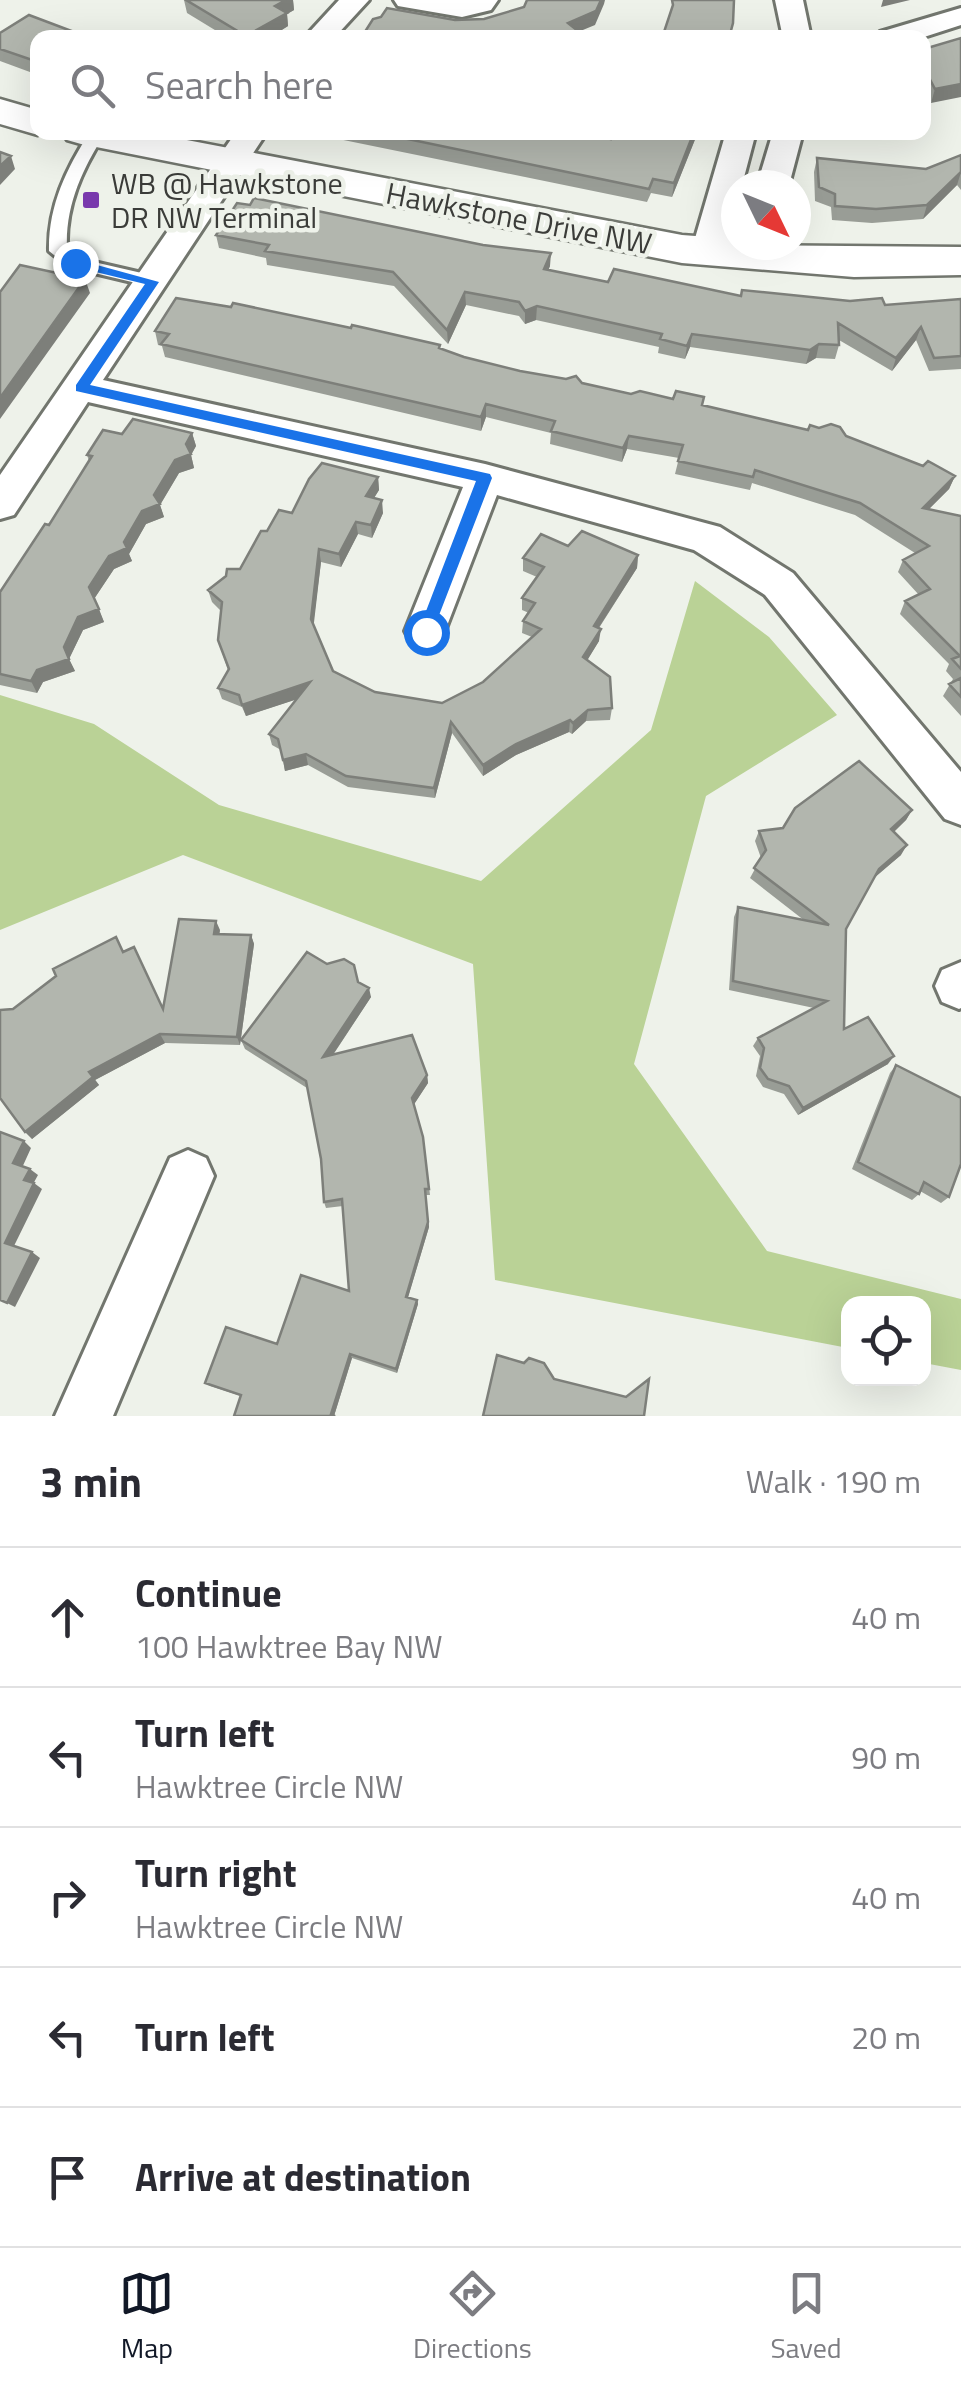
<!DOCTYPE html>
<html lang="en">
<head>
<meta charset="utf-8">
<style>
	body { margin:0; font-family:"Titillium Web",sans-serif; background:#f2f2f3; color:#2b2b33 }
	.controls { position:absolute; right:30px; bottom:30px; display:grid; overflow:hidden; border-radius:20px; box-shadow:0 10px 40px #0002 }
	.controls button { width:90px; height:90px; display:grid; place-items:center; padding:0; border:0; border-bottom:2px solid #e1e1e2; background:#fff; color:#2b2b33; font:50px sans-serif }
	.compass { position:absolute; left:721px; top:170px; width:90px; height:90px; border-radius:50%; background:#fff; box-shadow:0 10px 40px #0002; rotate:133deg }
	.stop { position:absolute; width:30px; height:30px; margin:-22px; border:8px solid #1a73e8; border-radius:50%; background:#fff }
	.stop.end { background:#1a73e8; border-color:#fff; box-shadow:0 2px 10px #0008 }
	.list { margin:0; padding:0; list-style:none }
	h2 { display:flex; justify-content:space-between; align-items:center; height:130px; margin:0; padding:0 40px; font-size:42px }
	h2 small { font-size:32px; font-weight:400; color:#7c7c81 }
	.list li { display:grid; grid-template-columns:65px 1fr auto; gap:30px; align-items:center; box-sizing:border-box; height:140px; padding:0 40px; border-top:2px solid #e1e1e2 }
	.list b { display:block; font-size:38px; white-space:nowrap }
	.list p { margin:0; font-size:32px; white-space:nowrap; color:#7c7c81 }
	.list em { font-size:32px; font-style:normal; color:#7c7c81 }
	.icon { flex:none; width:55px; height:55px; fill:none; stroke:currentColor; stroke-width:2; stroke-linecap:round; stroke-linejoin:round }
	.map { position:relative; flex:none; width:961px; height:1416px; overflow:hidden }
	.search { position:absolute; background:#fff; box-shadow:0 10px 40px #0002; left:30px; right:30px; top:30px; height:110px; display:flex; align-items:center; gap:25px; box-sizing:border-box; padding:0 35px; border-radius:20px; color:#7c7c81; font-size:38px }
	.sheet { height:830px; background:#fff }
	nav { display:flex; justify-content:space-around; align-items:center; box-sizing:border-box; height:140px; border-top:2px solid #e1e1e2; background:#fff; font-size:28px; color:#7c7c81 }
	nav a { display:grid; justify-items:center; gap:5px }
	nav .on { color:#111827 }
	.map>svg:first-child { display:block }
	.green { fill:#bad296 }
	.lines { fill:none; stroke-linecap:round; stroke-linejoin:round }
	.lane-casing { stroke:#72766e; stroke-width:6 }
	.street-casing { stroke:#72766e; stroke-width:6 }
	.secondary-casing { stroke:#72766e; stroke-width:5 }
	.lane { fill:#fff; fill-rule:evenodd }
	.street { fill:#fff; fill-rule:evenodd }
	.secondary { fill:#fff; fill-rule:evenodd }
	.wall { fill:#999d96 }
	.shaded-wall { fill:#7d7f7a }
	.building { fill:#b2b6ae; stroke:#7d7f7a; stroke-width:2.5 }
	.route { fill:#1a73e8 }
	.poi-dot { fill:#7939ad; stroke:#eef2ea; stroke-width:4 }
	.labels { text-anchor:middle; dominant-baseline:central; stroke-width:9; stroke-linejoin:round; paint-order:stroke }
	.far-poi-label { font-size:30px; fill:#3b3c39; stroke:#eef2ea; text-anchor:start }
	.far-street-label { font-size:30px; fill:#3b3c39; stroke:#eef2ea }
</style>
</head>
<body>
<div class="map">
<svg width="961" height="1416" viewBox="0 0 961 1416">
	<rect width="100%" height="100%" fill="#eef2ea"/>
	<path class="green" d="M695,581L769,637L837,715L706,796L634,1064L767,1251L961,1299V1370L924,1363V1304H848V1348L495,1280L473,964L183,855L0,930V695L94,724L219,805L481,881L651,730Z"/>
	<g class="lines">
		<defs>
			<path id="lane" d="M90,132L104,135C82,170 65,206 67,249L81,259L159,277V285L153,287L69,267L49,251C48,207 66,169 90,132Z"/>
			<path id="street" d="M339,0H369L334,38H304Z
				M394,0H498L491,10L462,17L398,6Z
				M775,0H803L811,38H783Z
				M961,8V25L921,38H876L880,32Z
				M236,132H267L103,380L485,464L720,527L793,573L961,772V825L945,819L765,595L694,550L497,495L445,631L439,643L425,647L411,643L405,631L463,487L88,402L14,515L0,519V475Z
				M726,132H756L742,185H736C736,209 732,239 719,260L707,263L695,260L691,252Z
				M773,132H803L789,185H757Z
				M961,962V1008L959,1009L942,1002L935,986L942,970Z
				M188,1150L206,1158L214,1176L113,1416H55L170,1158Z"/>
			<path id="secondary" d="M0,99L38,110V132H47L38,135L0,124Z
				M62,132H145L682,235L736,239V245L961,247V275L854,277L682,263L81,144L67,140Z"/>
		</defs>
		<use href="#lane" class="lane-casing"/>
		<use href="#street" class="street-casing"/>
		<use href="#secondary" class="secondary-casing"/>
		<use href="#lane" class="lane"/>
		<use href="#street" class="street"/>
		<use href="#secondary" class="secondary"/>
	</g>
	<path class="wall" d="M184,0H293L294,10L287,14L288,26L269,38H228L187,13Z
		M0,33L38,38V75L0,61Z
		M961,38L931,103L924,89V49Z
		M313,132H577L611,139L615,132H698L672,197L651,193L647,202L314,134Z
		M961,155V190L957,185L923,219L872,223L832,220L831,207L815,201L814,172L817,158L926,169Z
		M216,235L550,266L548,270L608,282L741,296L885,305L961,299V369L929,371L916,340L892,371L839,340V345L835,359L816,358L806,364L690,347L685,359L658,353L659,347L536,320L525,324L519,316L466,305L448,344L394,286L267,265L266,258L219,248Z
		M155,331L440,349L464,357L520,371L631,394L703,405L808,430L846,436L923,466L955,476L949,489L929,509L961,516V716L943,696L953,679L946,671L949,664L900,614L905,601L919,595L898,572L903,560L915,553L855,515L752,483L750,490L675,474L679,458L627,449L622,462L550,444L551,433L486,417L481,431L165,357L162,346L158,345Z
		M192,433L196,446L191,455L194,468L179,473L160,505L164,517L146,524L129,554L132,561L114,569L94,599L104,622L83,630L69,659L75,671L43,682L37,693L0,685V592L49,525L89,461L87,455L122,434Z
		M378,477L379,490L374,498L383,513L372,538L358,534L341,567L321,562L313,625L333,671L375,692L442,703L483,682L532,637L522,633L523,621L529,613L522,610V598L537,577L523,571V558L568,546L638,555L637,568L599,628V641L587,660L612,708L610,720L586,721L572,734L569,732L516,755L483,776L452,733L435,798L348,787L308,765L285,771L281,750L272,745L269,734L297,699L246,716L242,707L222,699L218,688L228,670L218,640L221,611L212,602L208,590L240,569L267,531L292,513Z
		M912,810L906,820L894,832L901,855L873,878L846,929L844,1029L888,1064L798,1115L784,1094L763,1087L756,1076L760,1056L753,1046L758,1038L814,1008L729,990L734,917L738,907L805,921L750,878L761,858L755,841L759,831Z
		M220,930L219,934L251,935L254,944L240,1045L165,1043L95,1080L99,1085L32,1139L13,1009L124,951L164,1008Z
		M358,982L371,997L333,1055L427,1075L428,1083L414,1104L423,1137L430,1195H425L429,1227L408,1297L417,1300L418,1304L397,1373L352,1358L334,1416L241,1396L210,1386L205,1383L277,1344L349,1291L343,1206L326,1208L324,1202L321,1159L307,1088L245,1049L241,1040Z
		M896,1065L949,1197L941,1203L920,1191L919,1194L912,1200L852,1169L890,1073Z"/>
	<path class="shaded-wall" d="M286,0H293L294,10L287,14L288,26L269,38H246V36L275,6Z
		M601,0H605L604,4L595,25L578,32L577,38H560L568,23Z
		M883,0H910L881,7Z
		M961,84V97L931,103L935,89Z
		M694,132H698L672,197L674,183Z
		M11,156L15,169L0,185V166Z
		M961,172L957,185L923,219L927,205Z
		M551,253L550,266L543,283L544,269Z
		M85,279L90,293L0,419V398Z
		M465,292L466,305L448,344L447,330Z
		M537,306L536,320L525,324V311Z
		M921,327L916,340L892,371L896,358Z
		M692,334L690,347L685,359L687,346Z
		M819,344L816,358L806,364L810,350Z
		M486,404V417L481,431V417Z
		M192,433L196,446L191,455L194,468L179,473L160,505L164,517L146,524L129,554L132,561L114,569L94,599L89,587L109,556L124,542L142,511L154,495Z
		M629,436L627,449L622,462L623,448Z
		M955,476L949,489L918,520L923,508Z
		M378,477L379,490L367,509L366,496Z
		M382,500L383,513L372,538L371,525Z
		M356,522L358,534L341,567L339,554Z
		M319,549L321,562L313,631L311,619Z
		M638,555L637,568L592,638L594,626Z
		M99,609L104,622L83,630L69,659L64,647L78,617Z
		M601,629L599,641L582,669L583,657Z
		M69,659L75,671L43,682L37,693L31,681L37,670Z
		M310,682L313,694L246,716L242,705Z
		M588,710L586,721L572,734L573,723Z
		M570,720L569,732L516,755L483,776V765L516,744Z
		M451,722L452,733L435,798L434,788Z
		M306,754L308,765L285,771L283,760Z
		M912,810L906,820L885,840L891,829Z
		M907,845L901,855L873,879L879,869Z
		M216,921L220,930L218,943L214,934Z
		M251,935L254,944L240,1045L237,1037Z
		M369,988L371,997L326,1065L323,1057Z
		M160,1034L165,1043L95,1080L89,1072Z
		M894,1056L888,1064L798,1115L803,1108Z
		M427,1075L428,1083L413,1106L412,1098Z
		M93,1077L99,1085L32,1139L25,1132Z
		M24,1141L31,1148L21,1170L13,1163Z
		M30,1169L38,1175L32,1186L24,1180Z
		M34,1183L42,1189L13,1248L5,1243Z
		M425,1189L429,1227L407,1301L406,1297Z
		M32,1252L40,1258L15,1307L7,1303Z
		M417,1300L418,1304L397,1373L396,1369Z
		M350,1354L352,1358L334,1416L331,1414Z"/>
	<path class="building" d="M186,0H286L275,6L287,13L246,36Z
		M527,0H601L596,11L568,23L578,31L560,38H361L373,19L381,17L387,8L455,20L484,19L524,7Z
		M672,0H734L733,23L729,38H662L673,5Z
		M29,15L90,38H38V62L0,49V33Z
		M961,38V84L935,89L924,68V49Z
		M374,132H577L611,139L615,132H694L674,183L653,179L649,189Z
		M0,152L11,156L0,166Z
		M961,155V172L927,205L876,209L835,206V194L819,187L817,158L926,169Z
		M254,198L483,245L551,253L544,269L608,282L614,269L741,296L742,290L850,301L882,298L885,305L961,299V356L934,358L921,327L896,358L838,323L839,345L819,344L810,350L692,334L687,346L660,339L662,334L537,306L525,311L519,302L465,292L447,330L393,272L265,251L269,245L216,235L237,203L250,205Z
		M20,265L85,279L0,398V292Z
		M176,298L231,307L233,303L351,328L352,325L440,345L439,348L464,357L520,371L566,379L576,376L582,383L631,394L640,391L673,399L676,391L704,397L702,405L808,430L810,425L819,428L831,424L840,427L846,436L923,466L928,461L955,476L923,508L961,516V669L952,659L960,656L905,601L930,589L903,560L929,546L860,503L755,470L753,477L678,461L683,445L629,436L623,448L551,431L555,421L486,404L481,417L161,344L169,334L155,331Z
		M133,419L192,433L186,444L191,454L175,460L154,495L160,504L142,511L124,542L127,548L109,556L89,587L99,609L78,617L64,647L69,659L37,670L31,681L0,674V592L45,524L49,525L92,456L87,455L103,430L122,434Z
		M322,463L378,477L366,496L382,500L371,525L356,522L339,554L319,549L311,619L333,671L375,692L442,703L483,682L541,629L523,621L535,603L522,598L544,567L523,558L541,534L568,546L582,531L638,555L594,626L601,629L583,657L610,677L612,708L588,710L573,723L570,720L516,744L483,765L451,722L434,788L346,776L306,754L283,760L278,739L269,734L310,682L242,705L239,695L218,688L229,669L218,640L222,602L208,590L226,576L227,569H240L261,531H267L279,510L292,513L309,479Z
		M961,678V697L949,684Z
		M859,761L912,810L891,829L907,845L879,869L846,929L844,1029L868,1017L894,1056L803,1108L789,1086L768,1079L760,1068L764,1048L758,1038L827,1001L733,981L738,907L829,925L754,868L766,850L759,831L783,828L795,808Z
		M179,919L216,921L214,934L251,935L237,1037L160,1034L89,1072L93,1077L25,1132L0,1098V1010L13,1009L56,976L53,969L116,937L123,952L134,947L163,1009Z
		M307,952L327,964L344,959L354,965L358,982L369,988L323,1057L412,1035L427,1075L412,1098L423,1137L429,1189H425L428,1222L406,1297L417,1300L396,1369L350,1354L331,1414L335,1416H234L241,1395L205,1383L226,1327L277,1344L301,1275L349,1291L342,1199L324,1202L321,1159L306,1081L241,1040Z
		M896,1065L961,1098V1164L949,1197L924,1182L919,1194L858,1162Z
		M0,1132L24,1141L13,1163L30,1169L24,1180L34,1183L5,1243L32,1252L7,1303L0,1300Z
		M497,1355L524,1363L529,1358L544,1363L554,1379L626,1397L649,1379L644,1416H483Z"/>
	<path class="route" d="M75,259L159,282L90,385L490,474L492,478L431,636H420L418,632L476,481L76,391V385L145,284L71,266L69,263Z"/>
	<rect class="poi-dot" x="81" y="190" width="20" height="20" rx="5"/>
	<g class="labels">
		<g class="far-poi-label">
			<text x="111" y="183">WB @ Hawkstone<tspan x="111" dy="34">DR NW Terminal</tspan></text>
		</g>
		<g class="far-street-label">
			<text transform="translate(519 218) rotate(11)">Hawkstone Drive NW</text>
		</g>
	</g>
</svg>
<div class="controls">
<button><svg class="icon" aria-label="locate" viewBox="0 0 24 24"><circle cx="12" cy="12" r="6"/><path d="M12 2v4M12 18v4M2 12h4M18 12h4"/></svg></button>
</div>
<svg class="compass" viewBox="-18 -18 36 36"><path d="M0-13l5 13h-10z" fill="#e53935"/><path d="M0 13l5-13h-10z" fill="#7c7c81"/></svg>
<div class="stop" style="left:426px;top:632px"></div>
<div class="stop end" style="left:75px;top:263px"></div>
<div class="search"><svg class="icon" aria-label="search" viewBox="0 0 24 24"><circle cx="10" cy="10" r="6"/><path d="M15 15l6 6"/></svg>Search here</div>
</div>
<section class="sheet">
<h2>3 min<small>Walk · 190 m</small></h2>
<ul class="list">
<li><svg class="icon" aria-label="ahead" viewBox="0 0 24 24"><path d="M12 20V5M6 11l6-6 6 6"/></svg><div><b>Continue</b><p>100 Hawktree Bay NW</p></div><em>40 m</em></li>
<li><svg class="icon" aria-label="left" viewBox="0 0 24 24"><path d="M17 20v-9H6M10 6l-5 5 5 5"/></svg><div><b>Turn left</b><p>Hawktree Circle NW</p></div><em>90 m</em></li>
<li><svg class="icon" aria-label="right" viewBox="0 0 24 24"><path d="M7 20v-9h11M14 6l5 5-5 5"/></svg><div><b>Turn right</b><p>Hawktree Circle NW</p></div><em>40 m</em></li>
<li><svg class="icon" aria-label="left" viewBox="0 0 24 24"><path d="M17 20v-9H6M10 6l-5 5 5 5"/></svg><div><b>Turn left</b></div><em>20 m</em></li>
<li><svg class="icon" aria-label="arrive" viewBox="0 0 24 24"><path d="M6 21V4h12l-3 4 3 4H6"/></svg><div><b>Arrive at destination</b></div></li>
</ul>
</section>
<nav>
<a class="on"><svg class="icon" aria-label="map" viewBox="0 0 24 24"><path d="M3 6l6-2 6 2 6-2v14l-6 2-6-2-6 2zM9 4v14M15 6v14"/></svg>Map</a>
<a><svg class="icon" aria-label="directions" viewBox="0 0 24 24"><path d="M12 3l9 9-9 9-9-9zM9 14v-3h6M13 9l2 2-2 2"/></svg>Directions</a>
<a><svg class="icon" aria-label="saved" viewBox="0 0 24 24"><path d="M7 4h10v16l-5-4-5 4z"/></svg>Saved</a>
</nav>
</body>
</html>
